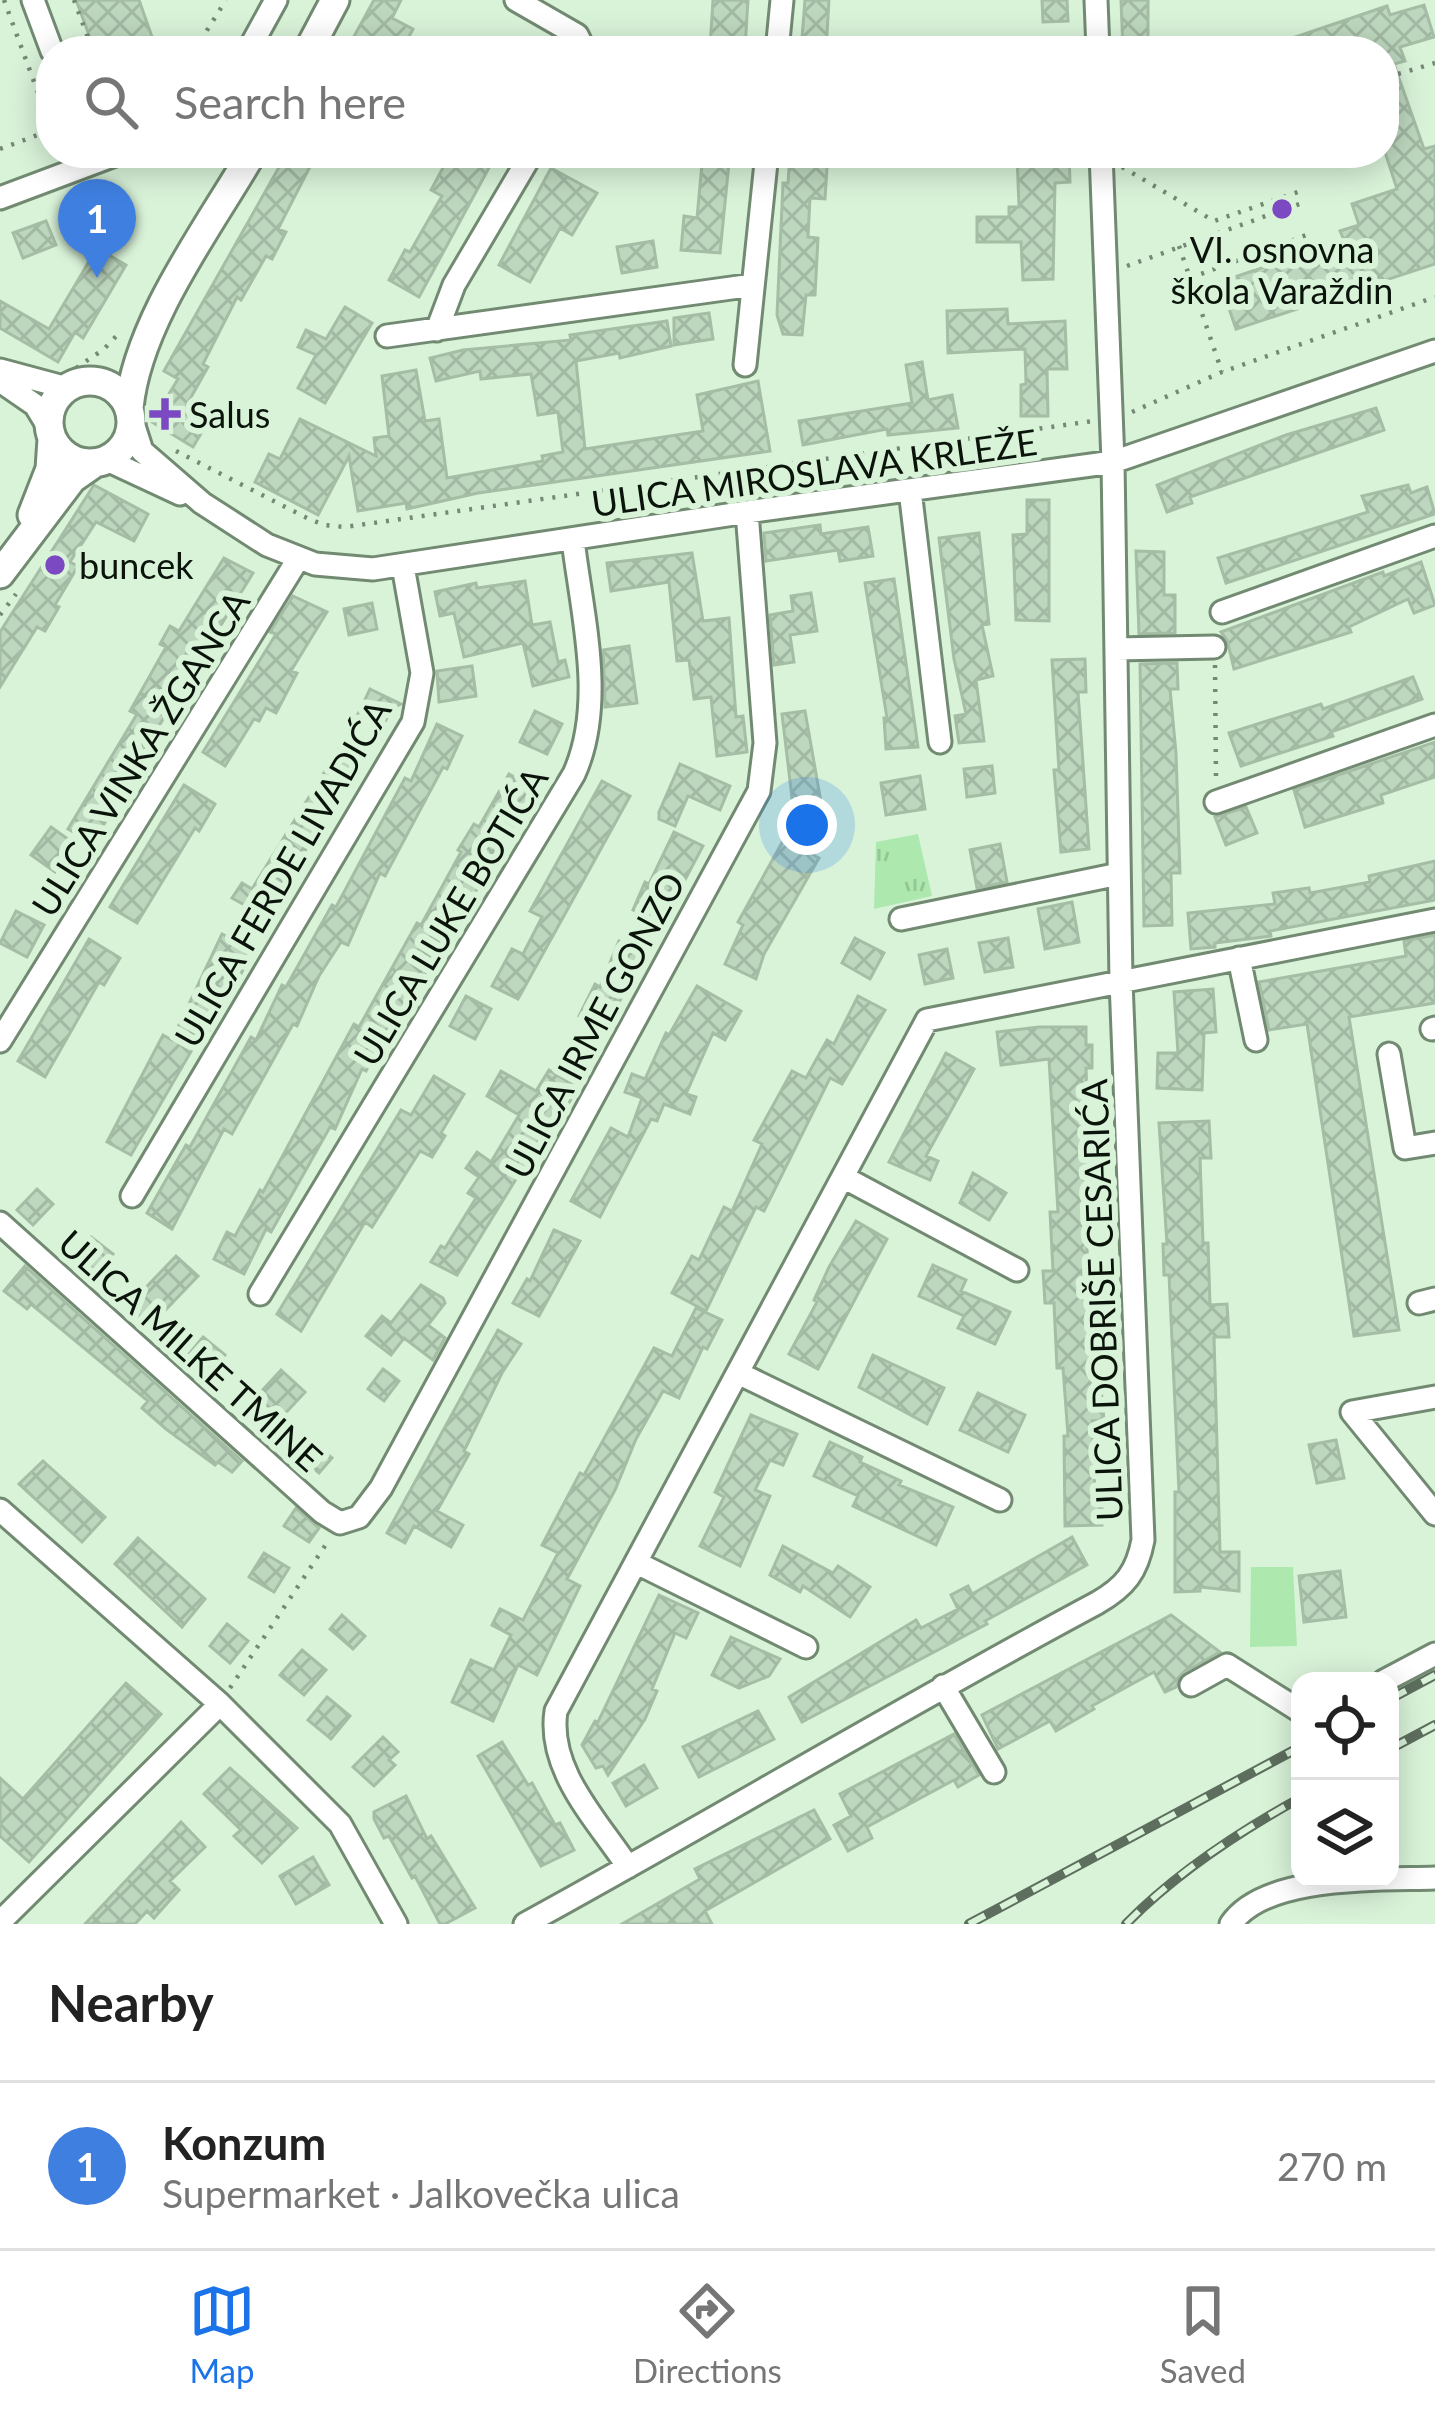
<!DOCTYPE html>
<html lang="en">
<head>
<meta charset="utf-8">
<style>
	body { margin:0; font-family:Lato,sans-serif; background:#f6f6f6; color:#222 }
	.controls { position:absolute; right:36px; bottom:36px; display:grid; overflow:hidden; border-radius:24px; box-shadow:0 6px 30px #0003 }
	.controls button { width:108px; height:108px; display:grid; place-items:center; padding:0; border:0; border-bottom:3px solid #e0e0e0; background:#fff; color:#222; font:60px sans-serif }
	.you { position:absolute; left:807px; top:825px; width:42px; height:42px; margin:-30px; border:9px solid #fff; border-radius:50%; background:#1a73e8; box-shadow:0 0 0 18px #1a73e833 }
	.badge { display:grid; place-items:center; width:78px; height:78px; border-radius:50%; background:#1a73e8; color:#fff; font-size:39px; font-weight:700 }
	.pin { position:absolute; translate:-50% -99px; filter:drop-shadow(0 3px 6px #0008) }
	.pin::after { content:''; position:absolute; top:63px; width:42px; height:36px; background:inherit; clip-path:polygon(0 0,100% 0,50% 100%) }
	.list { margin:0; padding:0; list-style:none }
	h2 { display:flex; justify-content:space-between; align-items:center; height:156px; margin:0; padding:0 48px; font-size:51px }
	h2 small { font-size:39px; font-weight:400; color:#767676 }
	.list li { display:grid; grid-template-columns:78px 1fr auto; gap:36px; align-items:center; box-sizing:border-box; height:168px; padding:0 48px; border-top:3px solid #e0e0e0 }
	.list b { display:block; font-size:45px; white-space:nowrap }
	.list p { margin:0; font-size:39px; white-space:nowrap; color:#767676 }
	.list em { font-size:39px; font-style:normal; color:#767676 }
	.icon { flex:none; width:66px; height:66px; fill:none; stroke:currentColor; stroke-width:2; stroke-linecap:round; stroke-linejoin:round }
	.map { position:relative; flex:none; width:1435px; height:1924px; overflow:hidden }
	.search { position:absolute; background:#fff; box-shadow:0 6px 30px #0003; left:36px; right:36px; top:36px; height:132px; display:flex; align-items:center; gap:30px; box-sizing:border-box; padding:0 42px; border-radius:48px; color:#767676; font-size:45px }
	.sheet { height:324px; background:#fff }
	nav { display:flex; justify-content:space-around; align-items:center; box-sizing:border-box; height:168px; border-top:3px solid #e0e0e0; background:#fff; font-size:33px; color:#767676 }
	nav a { display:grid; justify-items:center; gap:6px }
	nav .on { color:#1a73e8 }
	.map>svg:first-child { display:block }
	.park { fill:url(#park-tufts) }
	.pitch { fill:#ade9af }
	.building { fill:url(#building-cross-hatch); stroke:#a4bda4; stroke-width:3 }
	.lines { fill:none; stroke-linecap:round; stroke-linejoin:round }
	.minor-casing { stroke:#728a72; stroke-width:27 }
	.major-casing { stroke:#728a72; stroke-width:33 }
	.path { stroke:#758775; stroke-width:4.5; stroke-dasharray:3 9; stroke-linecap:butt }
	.minor { stroke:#fff; stroke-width:21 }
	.major { stroke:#fff; stroke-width:27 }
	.rail-casing { stroke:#5e6e5e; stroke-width:10 }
	.rail { stroke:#d9f3d9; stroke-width:6; stroke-dasharray:18; stroke-linecap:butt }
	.poi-dot { fill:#7b49c1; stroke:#d9f3d9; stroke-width:4.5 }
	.labels { text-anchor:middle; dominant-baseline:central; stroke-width:12; stroke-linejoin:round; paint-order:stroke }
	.poi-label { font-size:36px; fill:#0b140b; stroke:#d9f3d9; text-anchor:start }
	.street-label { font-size:36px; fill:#0b140b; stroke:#d9f3d9 }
</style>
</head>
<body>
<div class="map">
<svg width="1435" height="1924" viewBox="0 0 1435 1924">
	<defs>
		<pattern id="park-tufts" width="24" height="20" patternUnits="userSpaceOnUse" patternTransform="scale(3)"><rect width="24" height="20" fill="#ade9af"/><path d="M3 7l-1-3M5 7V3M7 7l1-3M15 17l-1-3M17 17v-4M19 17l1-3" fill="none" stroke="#94c795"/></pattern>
		<pattern id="building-cross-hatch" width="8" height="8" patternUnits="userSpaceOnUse" patternTransform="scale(3)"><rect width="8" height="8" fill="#bdd7be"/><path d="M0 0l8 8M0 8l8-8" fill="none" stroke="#a1b8a2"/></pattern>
	</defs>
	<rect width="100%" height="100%" fill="#d9f3d9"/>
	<path class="park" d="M918,834L932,896L874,909L876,842Z"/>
	<path class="pitch" d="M1251,1567H1293L1297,1646L1250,1647Z"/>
	<path class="building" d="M76,0H139L157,51H95Z
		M374,0H401L392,18L413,29L401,51H346Z
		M713,0H748L745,49L710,47Z
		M805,0H829L826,51H801Z
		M1042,0H1067L1068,21L1043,22Z
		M1121,0H1148V51H1123Z
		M1424,5L1434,37L1400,47L1405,61L1394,64L1424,149L1435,146V264L1236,329L1220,282L1344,240L1340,231L1359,225L1352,204L1397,189L1384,149V51H1264L1263,48L1387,6L1390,15Z
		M287,153H317L278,229L286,232L272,259L266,256L241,300L237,297L203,364L208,367L186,406L209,420L193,447L152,422L178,379L164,371Z
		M451,153H497L419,297L389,280L405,250L410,252L442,196L431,190Z
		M703,153H730L720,253L681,250L684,216L697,218Z
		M790,153H828L825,199L810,198L808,237L818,238L815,295H806L802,335L783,334L777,315L783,183H788Z
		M1069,153L1070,182L1055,183L1053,279L1023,280L1021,242H977V217H1009V207H1019L1017,155Z
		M551,168L597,193L572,235L560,228L530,282L499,265Z
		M46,221L56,245L23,258L13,233Z
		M653,241L657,267L622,273L617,247Z
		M97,248L126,265L83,338L75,332L58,362L0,328V301L49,329Z
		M345,307L372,323L325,403L298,388L316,355L298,347L306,330L326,339Z
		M1007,309L1008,324L1065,321L1067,369H1047L1048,416H1021V385L1026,384L1025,349L948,353L947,311Z
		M709,313L713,339L674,345V318Z
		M667,321L671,346L620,358L619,353L576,361L585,449L703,431L697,395L758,381L770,451L478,493L407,509L406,503L358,511L349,456L318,515L255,482L269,454L280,459L300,419L376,456L374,438L389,436L382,376L416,370L425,421L439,419L447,478L543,461L542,456L563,452L558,412L538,415L531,374L481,379L480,371L436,381L430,358L463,350L571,340L570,335Z
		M922,362L928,400L952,395L958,428L888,435L887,429L803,445L799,421L912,403L906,365Z
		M1376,408L1384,430L1190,497L1192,503L1167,512L1157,485L1286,435Z
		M94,485L148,514L134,541L96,522L70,562L78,566L55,605L59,607L45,631L37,627L0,687V632Z
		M1408,485L1411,493L1427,487L1435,514L1226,583L1218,558L1368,512L1362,496Z
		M1027,500H1049V621L1016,620L1013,535L1027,534Z
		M820,525L821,534L868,527L873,556L840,561L838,550L766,561L764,533Z
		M979,533L989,624L982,625L993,676L976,680L984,741L959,743L955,716L966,714L954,659L939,538Z
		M1136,551L1164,552V595H1175V633L1139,634Z
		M692,553L703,621L729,618L736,717L743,716L747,752L717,756L711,697L694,699L689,660L677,661L669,582L611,591L607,563Z
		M224,558L253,573L125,781L128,783L93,843L68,829L137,714L130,711L166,647L160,644L170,626L179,631Z
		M1421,562L1435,605L1414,613L1408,599L1349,627L1351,632L1234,669L1227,640L1221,632L1383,572L1384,576Z
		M894,579L918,747L886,749L884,718H887L865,583Z
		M525,581L532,625L550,622L558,662L565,660L569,677L533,686L523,643L464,657L454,613L440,616L435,592L476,583L477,588Z
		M811,593L817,631L790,635L794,662L774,665L770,615L793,611L791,596Z
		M293,596L327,612L291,671L297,673L276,713L266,708L259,721L254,719L225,766L203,752L276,634L270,632Z
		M372,603L377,629L349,635L344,609Z
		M629,646L637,703L605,707L603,650Z
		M1085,659L1086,692H1078L1089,849L1061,852L1054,770H1059L1052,660Z
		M1177,663L1178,689H1170L1176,753L1180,873H1171L1172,925L1144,926L1140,664Z
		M472,666L476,696L439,702L437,671Z
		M1413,677L1422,699L1331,732L1333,736L1241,766L1229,733L1321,704L1323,709Z
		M370,689L401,704L391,709L383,726L358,714Z
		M535,711L562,724L547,754L520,742Z
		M805,711L821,802L793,806L782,714Z
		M437,724L462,736L447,769L443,767L385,876L380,873L348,945L341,942L319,976L297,1026L293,1024L232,1134L224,1129L172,1229L147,1213L186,1145L190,1147L251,1037L256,1040L282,985L286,987L332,905L336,907L405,778L411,781Z
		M1435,742V777L1381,795L1383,803L1305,827L1294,790Z
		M340,747L362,759L246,946L253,949L240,976L236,974L209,1031L204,1029L131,1155L107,1142L163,1035L172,1040L222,934L228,937L248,907L232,898L242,883L252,889Z
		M680,764L730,786L720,810L688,796L675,826L659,819V812Z
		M992,766L995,793L967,797L964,769Z
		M509,774L536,790L457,923L454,921L397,1026L392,1024L366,1071L362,1069L335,1129L330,1127L271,1232L266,1229L244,1274L214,1259L227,1232L235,1236L260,1190L263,1192L354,1024L359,1027L417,923L421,925L461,852L458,850L474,824L479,827Z
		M920,776L925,809L886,815L881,783Z
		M602,781L630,796L518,999L492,986L512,949L523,954L542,917L530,911Z
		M184,785L215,804L199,831L195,828L137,923L110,907Z
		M1246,807L1257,833L1226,845L1215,817Z
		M51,827L75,844L55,872L31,855Z
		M674,832L703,846L662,923L633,910L645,882L649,884Z
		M784,839L819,858L764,954L756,979L725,964L743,925L738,922Z
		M1000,844L1007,882L977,888L970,850Z
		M1435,861V900L1270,931L1271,936L1215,943V947L1191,949L1188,913L1275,904L1273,893L1309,888L1310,893L1370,882L1369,876Z
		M1072,902L1079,942L1045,949L1038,909Z
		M16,911L44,925L27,957L0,943Z
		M1435,935V1003L1349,1017L1399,1330L1354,1336L1307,1024L1269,1030L1259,982L1406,956L1404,941Z
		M855,938L884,953L870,979L842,963Z
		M1008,938L1013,967L985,972L979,943Z
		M89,939L120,958L104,985L99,982L45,1077L18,1061Z
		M619,941L642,954L606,1030L579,1016L595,984L600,987Z
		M947,949L953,978L925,984L919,955Z
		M697,986L741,1011L725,1040L713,1033L686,1094L696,1097L690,1114L664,1104L657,1121L651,1119L600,1217L571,1201L611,1128L628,1137L642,1098L625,1092L632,1074L645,1079L666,1033L669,1035Z
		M1213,989L1216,1032L1204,1033L1202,1090L1157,1088L1158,1053H1178L1174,992Z
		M466,996L491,1009L475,1039L450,1026Z
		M858,996L885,1010L842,1084L830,1078L764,1211L756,1207L706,1311L672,1293L692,1256L699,1260L724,1207L732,1211L762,1144L754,1140L792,1071L806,1078L827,1040L834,1044Z
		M1039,1027H1086V1045H1092V1068H1086L1090,1184H1084L1088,1269H1094L1096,1315H1088L1091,1388H1101L1104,1420L1092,1421L1095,1490H1102V1525L1065,1526L1064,1436H1068L1063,1368H1057L1054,1303H1045L1043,1271H1053L1050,1212H1058L1049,1059L1001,1065L997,1032Z
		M946,1053L974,1069L926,1156L938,1161L930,1180L889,1162Z
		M549,1070L578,1088L525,1174L521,1171L457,1275L431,1262L441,1246L445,1248L476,1198L468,1193L479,1177L466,1168L477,1152L491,1162L519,1115L487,1096L501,1071L536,1091Z
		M434,1076L464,1094L441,1133L445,1136L432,1157L420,1151L372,1227L365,1222L301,1331L277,1314L401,1110L411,1115Z
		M1209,1121L1211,1158H1200L1203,1243H1208L1210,1305L1227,1304L1229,1337H1214L1220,1552H1239V1591L1200,1587V1591L1175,1592V1492H1179L1169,1275H1164L1163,1244H1167L1159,1123Z
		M973,1173L1006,1193L989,1220L960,1203Z
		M37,1189L53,1204L33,1225L17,1210Z
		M856,1221L887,1239L818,1369L789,1354L817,1302L814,1300L829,1267Z
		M554,1230L580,1241L539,1316L513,1303L527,1279L530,1281Z
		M91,1237L113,1254L93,1278L71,1261Z
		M176,1256L198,1276L149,1327L128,1306Z
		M933,1265L966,1280L961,1291L1010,1312L995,1344L958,1328L964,1316L919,1296Z
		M25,1266L242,1461L232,1472L218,1462L215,1465L166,1429L142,1408L148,1401L31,1304L27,1309L4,1291Z
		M421,1285L443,1298L445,1303L428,1325L445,1338L433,1360L404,1338L391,1355L366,1336L382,1316L391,1323Z
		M696,1308L722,1320L707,1349L703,1347L679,1398L663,1391L636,1439L615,1490L567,1579L580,1586L537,1675L518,1665L493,1721L452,1702L471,1660L494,1670L511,1635L492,1625L500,1609L523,1620L558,1553L542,1545L580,1473L584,1475L654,1348L672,1356Z
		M498,1330L521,1344L502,1373L464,1451L469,1454L437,1511L463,1525L451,1547L414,1526L405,1543L387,1533Z
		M203,1337L225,1355L205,1379L184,1360Z
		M873,1355L944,1388L927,1424L859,1387Z
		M383,1369L399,1381L384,1401L368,1389Z
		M281,1370L305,1392L281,1418L257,1396Z
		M978,1393L1025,1415L1008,1452L960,1430Z
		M751,1415L797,1434L783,1465L770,1460L755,1490L770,1496L740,1566L700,1546L724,1497L715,1492Z
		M1336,1440L1344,1478L1317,1483L1309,1445Z
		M313,1442L332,1458L319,1473L300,1457Z
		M830,1442L862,1457L860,1462L901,1481L899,1485L953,1507L936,1545L853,1506L858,1496L814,1476Z
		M43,1461L105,1517L82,1542L19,1484Z
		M296,1508L319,1528L309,1542L284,1526Z
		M1072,1537L1087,1565L985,1621L987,1624L802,1722L789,1697L916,1620L921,1628L958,1609L951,1595L968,1586L972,1594Z
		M138,1538L205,1599L182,1627L115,1564Z
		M783,1546L833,1573L838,1566L870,1587L850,1617L803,1586L800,1592L770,1575Z
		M264,1553L289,1568L274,1592L249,1577Z
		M1340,1571L1346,1617L1304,1622L1299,1576Z
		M659,1595L698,1613L686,1638L675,1633L652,1689L657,1691L645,1719L608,1775L603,1766L596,1768L582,1745L595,1721L598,1722Z
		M342,1615L365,1636L353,1649L330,1629Z
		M1171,1615L1220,1652L1183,1673L1176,1687L1165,1692L1154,1672L1092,1706L1094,1709L1056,1731L1050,1721L998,1749L982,1715Z
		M227,1624L248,1641L230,1663L210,1646Z
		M731,1637L780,1659L769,1676L739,1688L712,1675Z
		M302,1650L326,1670L304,1695L280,1675Z
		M126,1683L161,1714L29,1862L0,1836V1778L23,1799Z
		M327,1697L350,1716L331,1739L308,1720Z
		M758,1711L774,1739L699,1777L683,1747Z
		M954,1734L979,1775L958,1787L954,1780L867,1827L872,1838L848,1851L834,1825L851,1816L840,1794Z
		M383,1737L398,1752L389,1760L395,1765L374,1786L353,1767Z
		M502,1742L528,1785L532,1783L555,1825L560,1823L574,1850L541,1866L478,1756Z
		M644,1765L657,1788L626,1806L613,1783Z
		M230,1768L297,1828L262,1863L234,1836L241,1830L204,1794Z
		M406,1796L427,1839L431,1836L475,1908L445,1924H440L415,1876L412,1878L389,1836L384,1838L374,1819V1812Z
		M814,1810L830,1839L705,1911L712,1924H622L700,1879L695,1869Z
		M181,1822L205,1847L170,1881L179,1890L154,1918L147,1911L135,1924H85Z
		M313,1857L329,1885L296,1904L280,1876Z"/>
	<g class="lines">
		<defs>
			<path id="minor" d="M33,0L52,51
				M516,0L577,35L585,51
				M1096,0L1098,51
				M248,51L276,0
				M777,51L782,0
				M0,198L120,153
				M437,330L454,285L532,153
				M387,336L753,285
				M745,365L767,153
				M0,370L67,388
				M0,381L35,405L49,428
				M132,420L142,451L202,503L267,545L315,564L373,569L747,512L1113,462L1435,351
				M107,460L180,494
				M910,490L940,742
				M1222,612L1435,536
				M1116,649L1214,647
				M1216,802L1435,725
				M901,919L1119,874
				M1239,958L1256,1040
				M1432,1029L1435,1028
				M0,1041L298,559
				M1389,1054L1405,1148L1435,1143
				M843,1177L1017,1270
				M132,1196L413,722L422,673L403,566
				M0,1223L322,1512L340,1523L359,1517L381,1488L759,791L765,743L747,512
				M260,1294L574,774C606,703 582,615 573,540
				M1419,1303L1435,1299
				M738,1373L1000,1500
				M1435,1397L1352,1412L1435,1514
				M0,1510L220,1704L340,1824L396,1924
				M637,1563L806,1647
				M1384,1681L1435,1654
				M1191,1685L1227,1665L1300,1711
				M943,1686L994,1772
				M628,1867C597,1820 547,1770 556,1711L927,1020L1435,920
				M0,1922L220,1704
				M525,1924C717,1819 904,1706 1097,1603C1125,1587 1137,1572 1143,1540L1121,981L1113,462L1101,153
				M1231,1924C1265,1874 1380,1880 1435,1878"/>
			<path id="major" d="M308,51L335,0
				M49 422a41 41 0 1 1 82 0a41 41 0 1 1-82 0Z
				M129,408C137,322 209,227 252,153
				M32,515L50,469L52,439
				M0,574L72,479L95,463"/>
		</defs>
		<use href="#minor" class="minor-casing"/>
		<use href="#major" class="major-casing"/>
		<path class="path" d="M4,0L51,128
			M74,0L93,51
			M194,51L226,0
			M1398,74L1435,63
			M0,149L51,130
			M1122,167L1214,221L1298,192
			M1179,246L1222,372
			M1127,266L1302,203
			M1190,278L1312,233
			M76,368L104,349L122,330
			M1132,412L1222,372L1435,297
			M176,451L307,518L324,525L345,527L1093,421
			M0,615L16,594
			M1215,665L1216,779
			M230,1688L327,1543"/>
		<use href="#minor" class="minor"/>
		<use href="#major" class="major"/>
		<defs>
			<path id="rail" d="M1390,1699L1435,1675
				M1390,1749L1435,1725
				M969,1924L1300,1747
				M1126,1924C1176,1873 1237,1833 1300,1798"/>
		</defs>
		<use href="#rail" class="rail-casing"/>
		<use href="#rail" class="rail"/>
	</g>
	<g class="poi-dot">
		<circle cx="1282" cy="209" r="12"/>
		<path d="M159 396h12v12h12v12h-12v12h-12v-12h-12v-12h12z"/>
		<circle cx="55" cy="565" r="12"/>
	</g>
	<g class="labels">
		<g class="poi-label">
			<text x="1282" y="249" text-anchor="middle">VI. osnovna<tspan x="1282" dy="41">škola Varaždin</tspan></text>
			<text x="189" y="414">Salus</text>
			<text x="79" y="565">buncek</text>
		</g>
		<g class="street-label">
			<text transform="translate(814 472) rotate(-8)">ULICA MIROSLAVA KRLEŽE</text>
			<text transform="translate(140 753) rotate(-58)">ULICA VINKA ŽGANCA</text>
			<text transform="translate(282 873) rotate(-60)">ULICA FERDE LIVADIĆA</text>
			<text transform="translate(450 916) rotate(-59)">ULICA LUKE BOTIĆA</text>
			<text transform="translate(594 1025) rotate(-62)">ULICA IRME GONZO</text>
			<text transform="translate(1101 1300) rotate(-92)">ULICA DOBRIŠE CESARIĆA</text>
			<text transform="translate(191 1350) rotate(42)">ULICA MILKE TMINE</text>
		</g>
	</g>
</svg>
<div class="controls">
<button><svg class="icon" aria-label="locate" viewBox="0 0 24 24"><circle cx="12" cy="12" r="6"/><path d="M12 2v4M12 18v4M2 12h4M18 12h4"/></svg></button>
<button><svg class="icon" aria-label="layers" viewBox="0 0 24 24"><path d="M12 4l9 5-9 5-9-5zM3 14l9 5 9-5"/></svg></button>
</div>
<div class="you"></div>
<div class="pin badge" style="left:97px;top:278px;background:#3f7fe0">1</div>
<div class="search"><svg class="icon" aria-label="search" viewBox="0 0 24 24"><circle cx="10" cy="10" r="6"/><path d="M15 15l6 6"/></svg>Search here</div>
</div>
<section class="sheet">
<h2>Nearby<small></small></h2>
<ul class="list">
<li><span class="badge" style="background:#3f7fe0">1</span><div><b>Konzum</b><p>Supermarket · Jalkovečka ulica</p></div><em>270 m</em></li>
</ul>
</section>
<nav>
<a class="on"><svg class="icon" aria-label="map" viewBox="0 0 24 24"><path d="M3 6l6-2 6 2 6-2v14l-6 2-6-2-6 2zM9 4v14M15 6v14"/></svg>Map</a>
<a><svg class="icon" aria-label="directions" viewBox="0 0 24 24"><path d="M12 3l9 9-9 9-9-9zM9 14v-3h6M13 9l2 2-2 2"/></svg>Directions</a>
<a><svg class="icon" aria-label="saved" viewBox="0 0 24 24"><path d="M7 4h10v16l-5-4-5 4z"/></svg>Saved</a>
</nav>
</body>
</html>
